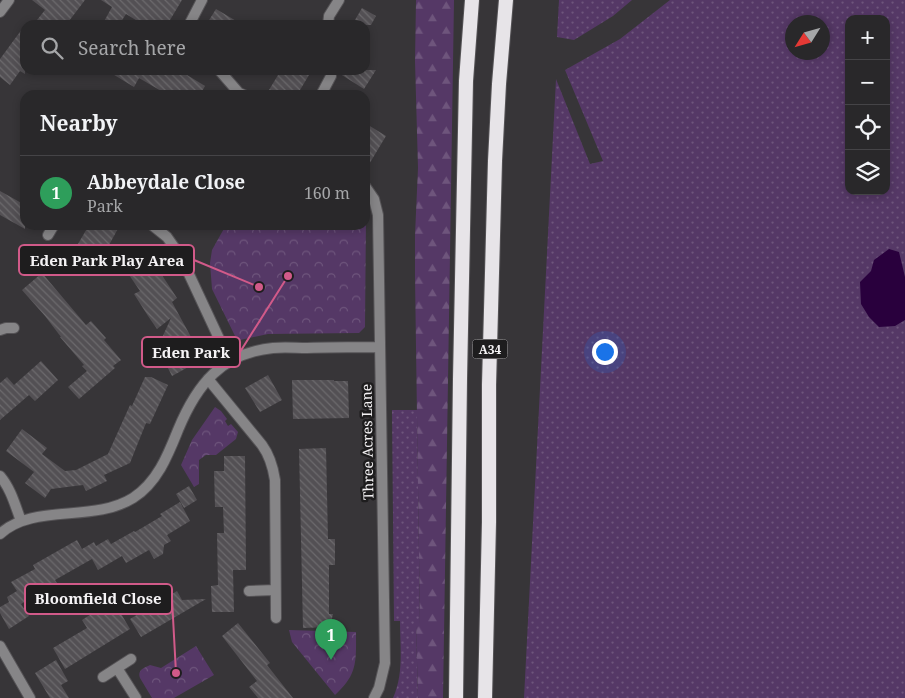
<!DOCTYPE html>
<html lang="en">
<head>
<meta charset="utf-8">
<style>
	body { margin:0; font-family:"Noto Serif",serif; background:#353436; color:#f1f3f6 }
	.controls { position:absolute; right:15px; top:15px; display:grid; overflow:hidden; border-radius:10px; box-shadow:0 2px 8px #0003 }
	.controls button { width:45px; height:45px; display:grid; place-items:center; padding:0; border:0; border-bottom:1px solid #454447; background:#29282a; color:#f1f3f6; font:25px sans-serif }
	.compass { position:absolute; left:785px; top:15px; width:45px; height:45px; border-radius:50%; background:#29282a; box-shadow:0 2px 8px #0003; rotate:233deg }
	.you { position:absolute; left:604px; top:351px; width:18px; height:18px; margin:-12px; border:4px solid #fff; border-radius:50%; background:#1a73e8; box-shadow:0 0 0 8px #1a73e833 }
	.badge { display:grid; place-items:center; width:32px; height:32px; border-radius:50%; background:#ea580c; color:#fff; font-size:16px; font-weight:700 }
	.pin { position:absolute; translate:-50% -41px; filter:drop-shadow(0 1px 2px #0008) }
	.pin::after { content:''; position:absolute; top:26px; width:18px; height:15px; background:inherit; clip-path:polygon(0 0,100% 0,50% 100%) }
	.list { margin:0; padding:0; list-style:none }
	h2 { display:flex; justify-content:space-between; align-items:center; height:65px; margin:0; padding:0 20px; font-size:21px }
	h2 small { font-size:16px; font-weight:400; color:#a5a6a8 }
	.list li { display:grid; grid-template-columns:32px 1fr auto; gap:15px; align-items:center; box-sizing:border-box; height:75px; padding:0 20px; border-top:1px solid #454447 }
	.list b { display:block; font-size:19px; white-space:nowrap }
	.list p { margin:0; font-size:16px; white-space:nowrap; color:#a5a6a8 }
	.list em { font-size:16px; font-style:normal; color:#a5a6a8 }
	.icon { flex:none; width:28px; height:28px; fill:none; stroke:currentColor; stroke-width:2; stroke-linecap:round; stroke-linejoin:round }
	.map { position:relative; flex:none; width:905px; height:698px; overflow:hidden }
	.search { position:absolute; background:#29282a; box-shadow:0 2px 8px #0003; left:20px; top:20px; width:350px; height:55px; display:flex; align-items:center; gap:12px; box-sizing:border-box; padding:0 18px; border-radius:15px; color:#a5a6a8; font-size:19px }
	.panel { position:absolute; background:#29282a; box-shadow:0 2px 8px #0003; left:20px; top:90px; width:350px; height:140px; border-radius:15px }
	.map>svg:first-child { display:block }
	.grass { fill:url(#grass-dots); fill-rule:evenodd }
	.forest { fill:url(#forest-firs) }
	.park { fill:url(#park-crowns) }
	.water { fill:#29003d }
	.building { fill:url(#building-back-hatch) }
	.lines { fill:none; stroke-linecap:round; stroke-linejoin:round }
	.minor-casing { stroke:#555356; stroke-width:12 }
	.trunk-casing { stroke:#555356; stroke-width:16 }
	.minor { stroke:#868587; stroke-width:10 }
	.trunk { stroke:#e7e4e8; stroke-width:14 }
	.labels { text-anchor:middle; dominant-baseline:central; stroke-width:5; stroke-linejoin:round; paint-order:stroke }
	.shield { fill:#1e1d1e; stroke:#b4b3b4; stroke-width:1 }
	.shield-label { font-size:12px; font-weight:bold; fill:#f5f3f5 }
	.street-label { font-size:14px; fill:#f5f3f5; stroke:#1e1d1e }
	.leader { fill:none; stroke:#d15a89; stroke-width:2 }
	.callout-dot { fill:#d15a89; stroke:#1e1d1e; stroke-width:2 }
	.callout { fill:#1e1d1e; stroke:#d15a89; stroke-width:2 }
	.callout-label { font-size:15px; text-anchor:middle; font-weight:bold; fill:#f5f3f5 }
</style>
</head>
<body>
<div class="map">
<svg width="905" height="698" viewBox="0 0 905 698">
	<defs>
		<pattern id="grass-dots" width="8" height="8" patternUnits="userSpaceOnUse" patternTransform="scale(1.25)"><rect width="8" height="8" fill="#553866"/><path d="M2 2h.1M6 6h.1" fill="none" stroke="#6e557c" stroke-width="1.8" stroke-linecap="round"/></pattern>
		<pattern id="forest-firs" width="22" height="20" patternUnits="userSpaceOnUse" patternTransform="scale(1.25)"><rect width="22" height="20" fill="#553866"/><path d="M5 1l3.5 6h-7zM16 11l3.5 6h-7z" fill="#6e557c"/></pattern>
		<pattern id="park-crowns" width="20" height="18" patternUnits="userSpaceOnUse" patternTransform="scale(1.25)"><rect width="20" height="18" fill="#553866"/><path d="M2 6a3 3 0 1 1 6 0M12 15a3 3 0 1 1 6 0" fill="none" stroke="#6e557c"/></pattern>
		<pattern id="building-back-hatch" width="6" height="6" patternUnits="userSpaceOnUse" patternTransform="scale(1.25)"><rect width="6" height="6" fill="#535054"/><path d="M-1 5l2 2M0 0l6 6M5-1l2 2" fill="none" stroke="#6c6a6d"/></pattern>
	</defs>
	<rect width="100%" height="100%" fill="#373538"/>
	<path class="grass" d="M559,0H632L613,16L574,40L557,37Z
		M670,0H905V698H524L556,79L590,164L603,161L565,70L620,39ZM849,19H886V191H849ZM792,22H822V52H792Z
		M392,410H417L420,625H416L418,698H393C404,674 400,647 400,621H394Z"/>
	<path class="forest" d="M416,0H454L443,698H418L416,625L420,624L415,277V235L418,168L415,61Z"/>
	<path class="park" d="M365,211L366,217L365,327L359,333L268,334L240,340L236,338L212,289L210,263L212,250L226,225H365Z
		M215,407L221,411L227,419L225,421L228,426L231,424L238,432L236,439L216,455H206L199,460V484L194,487L181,465L192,440Z
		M289,630L356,632C356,661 358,674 335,695L292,642Z
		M196,646L214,675L174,698H152L140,678C137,670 144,668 150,665L161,668Z"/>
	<path class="water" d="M889,249L899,252L905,277V320L895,326L879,327L869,317L861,304L860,282L871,271L874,260Z"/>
	<path class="building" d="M32,0H85L66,25H33L45,10Z
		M101,0H182L167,25H144L126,14L119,25H102L112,7Z
		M362,8L376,16L371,25H352Z
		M216,9L243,25H206Z
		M25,25V74L20,71L10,85L0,77V59Z
		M106,70H179L205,86L200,95H168L139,78L134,87Z
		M281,70H312L297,95H266Z
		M337,70H376L364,89L337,72Z
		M365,123L386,136L365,171Z
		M0,191L25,205V229L0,215Z
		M89,225H120L109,245L111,246V251L99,271L71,256Z
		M146,251L177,298L172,302L203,359L172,376L166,364L172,360L161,340L171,318L157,329L148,316L134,294L140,291L123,266Z
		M42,273L86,325L91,321L106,338L104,340L121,360L113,366L115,368L79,399L68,387L87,371L82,366L84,365L60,337H61L45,316L22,290Z
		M41,361L58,380L35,401L29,395L0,420V383L7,377L14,385Z
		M268,375L282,400L260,412L245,388Z
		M145,377H151L168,385L150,424L146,423L130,463L104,475L107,481L86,491L83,485L51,489L45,498L25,483L34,472L6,451L22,429L47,448L42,454L65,471L76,470L108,454L130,405L132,406Z
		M292,380H334V381H348L349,418L293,419Z
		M326,448L328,539H335V565H329V614H333L330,627L303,628L299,449Z
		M224,456H245L246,570H233L234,612H212L211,586L218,585L217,533H224L223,507H215L214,471H224Z
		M189,486L197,500L184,508L176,494Z
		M180,502L190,521L167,535L171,541L164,545L163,554L154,559L149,550L126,563L122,556L98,570L92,559L55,580L57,583L21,604L29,616L9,629L0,613V607L9,602L7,597L17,591L11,582L35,569L33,565L77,540L82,549L94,542L96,546L108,539L111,544L134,531L135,532L162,516L160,514Z
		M177,591L182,600L206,599L141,637L130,619Z
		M113,600L130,629L65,669L53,648L87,628L82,620Z
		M238,623L270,663L267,665L293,698H258L249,687L257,681L222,636Z
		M56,660L68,681L61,685L69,698H50L35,673Z"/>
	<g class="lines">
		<defs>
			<path id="minor" d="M0,12L9,0
				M189,25L202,0
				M328,25L329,16L339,0
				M219,70L239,93L244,95
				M321,95L331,76L330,70
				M365,186L374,199L378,215L385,663L379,688L374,698
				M152,225L167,237L181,257L230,362
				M48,235L54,225
				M0,330L6,328H14
				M208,379L262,445C270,456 273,467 275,480L276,618
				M0,476C11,489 15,505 21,521
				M0,534C33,503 93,523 133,498C157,483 168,455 178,430C197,384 222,353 273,348C285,347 296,348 307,348C332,347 356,347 380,347
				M249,591L275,590
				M0,646L30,698
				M117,668L136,698
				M103,677L131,659"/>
			<path id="trunk" d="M456,698L460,379L466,81L472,0
				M485,698L489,522V385L495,161L499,84L506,0"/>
		</defs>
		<use href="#minor" class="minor-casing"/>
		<use href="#trunk" class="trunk-casing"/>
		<use href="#minor" class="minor"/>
		<use href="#trunk" class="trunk"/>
	</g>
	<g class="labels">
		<rect class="shield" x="472.5" y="339.5" width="35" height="19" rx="4"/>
		<g class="shield-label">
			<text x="490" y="349">A34</text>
		</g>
		<g class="street-label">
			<text transform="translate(367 442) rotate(-91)">Three Acres Lane</text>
		</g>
	</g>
	<path class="leader" d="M259 287L194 260M288 276L240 352M176 673L172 599"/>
	<g class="callout-dot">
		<circle cx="259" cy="287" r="5"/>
		<circle cx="288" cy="276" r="5"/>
		<circle cx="176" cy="673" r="5"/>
	</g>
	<g class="callout">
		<rect x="19" y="245" width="175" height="30" rx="5"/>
		<rect x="142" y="337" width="98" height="30" rx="5"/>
		<rect x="25" y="584" width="147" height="30" rx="5"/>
	</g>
	<g class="callout-label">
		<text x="107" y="266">Eden Park Play Area</text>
		<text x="191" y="358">Eden Park</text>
		<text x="98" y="604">Bloomfield Close</text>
	</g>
</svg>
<div class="controls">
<button>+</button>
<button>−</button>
<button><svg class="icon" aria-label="locate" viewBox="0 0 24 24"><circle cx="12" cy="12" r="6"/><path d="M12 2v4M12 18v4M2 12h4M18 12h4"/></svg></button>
<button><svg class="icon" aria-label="layers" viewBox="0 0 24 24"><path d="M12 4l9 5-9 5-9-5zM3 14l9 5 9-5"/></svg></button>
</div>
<svg class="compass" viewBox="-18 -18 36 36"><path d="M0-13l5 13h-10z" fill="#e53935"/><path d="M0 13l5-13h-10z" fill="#a5a6a8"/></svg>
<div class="you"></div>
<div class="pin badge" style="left:331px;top:660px;background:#2e9e5b">1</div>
<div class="search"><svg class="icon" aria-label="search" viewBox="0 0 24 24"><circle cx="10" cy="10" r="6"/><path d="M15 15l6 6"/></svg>Search here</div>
<section class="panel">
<h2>Nearby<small></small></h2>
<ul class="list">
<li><span class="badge" style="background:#2e9e5b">1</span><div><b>Abbeydale Close</b><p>Park</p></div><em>160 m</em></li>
</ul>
</section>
</div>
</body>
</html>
